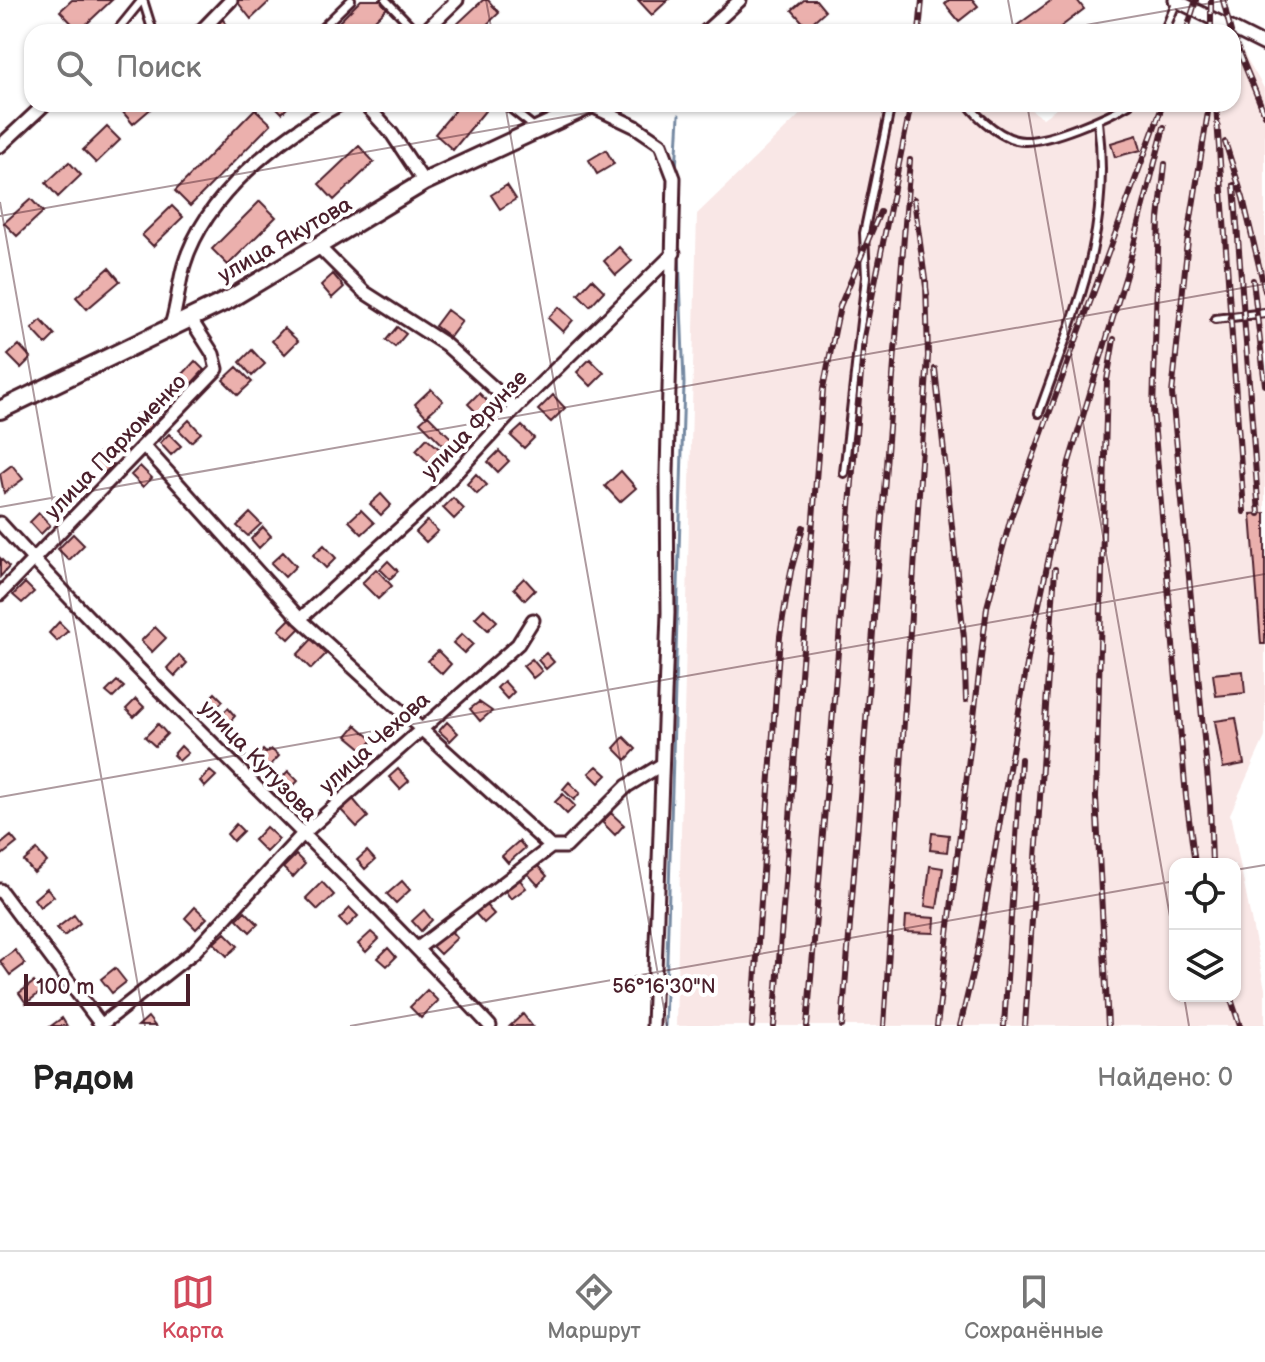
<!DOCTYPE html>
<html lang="ru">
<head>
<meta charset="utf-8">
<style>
	body { margin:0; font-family:"Balsamiq Sans",sans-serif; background:#f6f6f6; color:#222 }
	.controls { position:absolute; right:24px; bottom:24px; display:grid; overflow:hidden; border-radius:16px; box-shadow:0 2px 6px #0004 }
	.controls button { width:72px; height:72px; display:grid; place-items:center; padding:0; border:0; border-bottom:2px solid #e0e0e0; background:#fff; color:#222; font:40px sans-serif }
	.scale { position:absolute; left:24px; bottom:20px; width:166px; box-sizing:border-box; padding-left:8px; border:4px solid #4a1f2b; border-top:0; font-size:22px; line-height:28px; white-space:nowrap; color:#4a1f2b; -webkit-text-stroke:6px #fff; paint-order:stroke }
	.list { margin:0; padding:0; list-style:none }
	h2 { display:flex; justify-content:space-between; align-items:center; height:104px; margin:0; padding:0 32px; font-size:34px }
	h2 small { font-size:26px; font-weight:400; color:#767676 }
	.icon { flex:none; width:44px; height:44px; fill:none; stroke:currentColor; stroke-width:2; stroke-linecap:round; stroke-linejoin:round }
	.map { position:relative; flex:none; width:1265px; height:1026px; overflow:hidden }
	.search { position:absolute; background:#fff; box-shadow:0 2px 6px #0004; left:24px; right:24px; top:24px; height:88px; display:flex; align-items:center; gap:20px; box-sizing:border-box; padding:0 28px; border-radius:24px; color:#767676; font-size:30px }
	.sheet { height:224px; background:#fff }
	nav { display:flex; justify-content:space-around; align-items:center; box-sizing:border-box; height:112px; border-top:2px solid #e0e0e0; background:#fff; font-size:22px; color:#767676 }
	nav a { display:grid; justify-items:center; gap:4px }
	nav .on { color:#d1495b }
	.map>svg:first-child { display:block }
	.built { fill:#f9e7e6; fill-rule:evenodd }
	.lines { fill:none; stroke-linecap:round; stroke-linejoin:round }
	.stream { stroke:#7589a2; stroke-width:3 }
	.building { fill:#ebb0ad; stroke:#4a1f2b; stroke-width:2 }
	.lane-casing { stroke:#4a1f2b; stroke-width:12 }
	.street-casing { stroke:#4a1f2b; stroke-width:17 }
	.secondary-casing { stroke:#4a1f2b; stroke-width:22 }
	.lane { stroke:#fff; stroke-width:6 }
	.street { stroke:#fff; stroke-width:11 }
	.secondary { stroke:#fff; stroke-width:16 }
	.rail-casing { stroke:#4a1f2b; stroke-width:6 }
	.rail { stroke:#fff; stroke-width:3; stroke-dasharray:9; stroke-linecap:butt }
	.ticks { fill:none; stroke:#4a1f2b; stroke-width:2; stroke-opacity:0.45 }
	.labels { text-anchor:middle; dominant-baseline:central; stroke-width:8; stroke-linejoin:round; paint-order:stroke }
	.street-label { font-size:22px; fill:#4a1f2b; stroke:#fff }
	.ticks-label { font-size:20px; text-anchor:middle; fill:#4a1f2b; stroke:#fff; stroke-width:8; stroke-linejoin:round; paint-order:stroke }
</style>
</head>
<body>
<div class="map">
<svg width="1265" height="1026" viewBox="0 0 1265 1026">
	<rect width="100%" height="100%" fill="#fff"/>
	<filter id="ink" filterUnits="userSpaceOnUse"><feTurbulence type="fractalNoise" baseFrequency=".0125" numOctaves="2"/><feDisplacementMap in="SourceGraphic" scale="16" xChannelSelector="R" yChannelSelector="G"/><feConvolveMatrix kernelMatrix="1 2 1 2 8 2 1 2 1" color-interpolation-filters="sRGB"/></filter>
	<g filter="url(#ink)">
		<path class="built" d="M1233,47H1240L1265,90V737L1230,814L1265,989V1026H676L697,214L811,104H1023L1043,118L1063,104H1233ZM1175,864H1235V996H1175Z"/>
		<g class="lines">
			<path class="stream" d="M676,171L679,115
				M665,1026L684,383L678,227"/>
		</g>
		<path class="building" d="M72,0H112L79,31L60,11Z
			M236,0H271L251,19Z
			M361,0H385L390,5L363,32H333L331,30Z
			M483,0H488L499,13L479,32H458L454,27Z
			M638,0H668L652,15Z
			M804,0H816L825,11L807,27L792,10Z
			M949,0H973L978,6L959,21L945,4Z
			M1052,0H1077L1084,9L1054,32H1008Z
			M221,18L232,30L204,32Z
			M130,104H152L154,106L133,124L122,111Z
			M273,104H291L282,113Z
			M460,104L489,106L453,150L435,134Z
			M255,109L271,124L190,206L175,191Z
			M107,127L120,140L96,163L83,150Z
			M1137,135L1141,150L1115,157L1111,143Z
			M359,146L374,162L334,200L319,184Z
			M606,150L614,164L597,174L589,160Z
			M69,162L81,175L58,197L46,183Z
			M507,185L516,199L500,209L491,195Z
			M31,199L43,212L17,236L4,223Z
			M260,201L276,217L228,265L212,249Z
			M172,206L183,217L153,246L142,235Z
			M619,247L632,261L616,275L604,261Z
			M109,268L120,281L87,309L76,297Z
			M333,274L344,287L332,298L321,285Z
			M592,279L604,291L590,306L578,294Z
			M559,307L573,320L563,332L548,318Z
			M447,310L462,321L450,337L435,326Z
			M41,320L55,335L46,344L32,329Z
			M397,327L406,334L395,347L386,340Z
			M284,328L298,341L285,354L272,341Z
			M19,345L31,358L21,368L8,355Z
			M252,350L265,364L252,376L240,362Z
			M590,359L604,373L591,386L577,372Z
			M195,361L204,370L191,384L182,375Z
			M237,367L252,382L238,395L223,380Z
			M431,389L443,401L426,416L415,404Z
			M479,393L491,405L480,416L468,404Z
			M553,395L565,408L551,422L538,410Z
			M139,412L152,425L139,437L127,424Z
			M428,415L453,440L446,448L420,422Z
			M189,420L201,433L191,442L179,430Z
			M522,426L534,438L524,448L511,436Z
			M169,434L181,446L171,455L160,443Z
			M427,438L443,452L431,465L416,450Z
			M499,451L509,461L498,472L488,462Z
			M100,452L113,465L103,474L90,461Z
			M12,465L23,479L4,493L0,474Z
			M140,466L152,478L143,487L131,475Z
			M621,471L636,488L620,502L605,486Z
			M476,474L487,485L477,494L467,484Z
			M381,494L391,505L381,515L370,504Z
			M453,498L464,509L454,519L443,508Z
			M361,510L374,523L362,534L349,521Z
			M39,513L50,525L41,534L30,522Z
			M250,513L261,524L248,536L237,526Z
			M1265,513V644H1261L1251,514Z
			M427,521L438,531L426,542L416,532Z
			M263,527L271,536L259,548L251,539Z
			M73,534L84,545L69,560L58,549Z
			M324,545L336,558L326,568L313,555Z
			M283,552L296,566L285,577L271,563Z
			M0,558L9,567L0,577Z
			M388,561L398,571L390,579L380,569Z
			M376,569L392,586L378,599L362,583Z
			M524,578L535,590L525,600L514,588Z
			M25,583L34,592L22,603L13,595Z
			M484,609L497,621L488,630L475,618Z
			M291,618L300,628L289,639L279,630Z
			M59,622L68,631L57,641L49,633Z
			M155,627L166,638L152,652L141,641Z
			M462,634L473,644L464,653L453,643Z
			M312,639L326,654L311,669L297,655Z
			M438,651L451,664L442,674L428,661Z
			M546,653L554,662L546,669L538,660Z
			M179,655L187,663L175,676L167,668Z
			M532,659L542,671L533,678L523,666Z
			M1243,671L1245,693L1216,696L1213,674Z
			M117,681L124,687L113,698L106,692Z
			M504,681L514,692L507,699L497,688Z
			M215,693L223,701L214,710L206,702Z
			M136,699L144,707L134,717L126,709Z
			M479,702L492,711L480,721L470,709Z
			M228,708L235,716L225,727L217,719Z
			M1236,718L1244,764L1223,768L1215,721Z
			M447,722L458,733L450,741L439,731Z
			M158,724L167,734L155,746L145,737Z
			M356,725L373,740L364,750L347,736Z
			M624,737L636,749L626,760L614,748Z
			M181,746L188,753L179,761L173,755Z
			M271,749L279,756L266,770L255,759L263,750L266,753Z
			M597,766L607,775L599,783L589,773Z
			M398,769L409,781L400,789L389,777Z
			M210,771L216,776L205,787L200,781Z
			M288,771L298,781L286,793L276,784Z
			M569,782L580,793L574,800L563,789Z
			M563,794L575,806L567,814L555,802Z
			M353,799L368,817L357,827L341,810Z
			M611,813L624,825L615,835L602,822Z
			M236,824L243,831L233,841L227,834Z
			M266,827L279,839L266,852L254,840Z
			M932,833L949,835L947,852L930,850Z
			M11,836L17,843L2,855L0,845Z
			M519,841L525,848L508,863L502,856Z
			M37,850L47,862L34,873L24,861Z
			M367,851L375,860L365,869L357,860Z
			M296,855L305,864L293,877L283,868Z
			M537,865L547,876L538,885L527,873Z
			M930,866L943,868L937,908L925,906Z
			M517,876L526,888L511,899L502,886Z
			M402,881L410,890L396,903L387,894Z
			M322,882L334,895L318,910L306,898Z
			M47,888L54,896L40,907L34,899Z
			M485,904L494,914L484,923L475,913Z
			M195,907L207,918L196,929L185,918Z
			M350,908L358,916L347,927L339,919Z
			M424,910L432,920L421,931L412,921Z
			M245,911L258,924L250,932L237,919Z
			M74,915L80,923L64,936L57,928Z
			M906,916L935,918L934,933L905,932Z
			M450,930L457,938L440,954L432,946Z
			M371,932L379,939L366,952L358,944Z
			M225,933L238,946L227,956L214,943Z
			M388,948L396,957L387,966L378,958Z
			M15,950L25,964L10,975L0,961Z
			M115,968L126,982L112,993L101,979Z
			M34,982L41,992L26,1003L19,993Z
			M427,990L438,1001L421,1018L410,1007Z
			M523,1014L532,1026H510Z
			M148,1017L155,1026H138Z
			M62,1018L67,1026H51Z"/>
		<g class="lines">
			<defs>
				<path id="lane" d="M143,0L153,32
					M386,0L417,32
					M116,32L142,0
					M318,32L351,0
					M1164,32L1177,1
					M505,104L534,127
					M968,104C979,119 1004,141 1024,141C1049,142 1107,117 1129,104
					M1215,319L1265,313
					M1039,413C1076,308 1112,235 1098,121
					M844,473L866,277L864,233L891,104"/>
				<path id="street" d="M1175,0L1265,45
					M200,32L231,0
					M424,32L457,0
					M705,32L740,0
					M365,104L392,134L424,182
					M590,105L636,127L661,144L674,178L667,473L668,613L653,1026
					M0,146L45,104
					M320,248L364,292L445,344L516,408
					M171,325C178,305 178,285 184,265C205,195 279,138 340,104
					M144,446L300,619L551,847
					M0,523C157,696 331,854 490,1026
					M0,594L217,369L213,354L190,318
					M300,619L430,501L516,408L674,253
					M0,890L102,1026
					M418,948L551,847H566L627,786L661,765
					M101,1025L195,951L302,835L518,644L533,620"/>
				<path id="secondary" d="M0,410L230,299L424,182L590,105"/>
			</defs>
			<use href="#lane" class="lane-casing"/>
			<use href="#street" class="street-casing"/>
			<use href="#secondary" class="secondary-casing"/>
			<use href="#lane" class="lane"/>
			<use href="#street" class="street"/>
			<use href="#secondary" class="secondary"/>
			<defs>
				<path id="rail" d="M1223,0L1231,32
					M919,32L922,0
					M1186,32L1196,0
					M1211,32V0
					M1233,37L1265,115
					M1216,104L1244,512
					M1225,142L1243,198L1265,291
					M1165,164L1159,219L1153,410L1186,797L1195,864
					M1234,185L1259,514
					M914,199L927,294
					M1188,240L1172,394L1210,803L1212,864
					M1186,250L1208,112
					M1253,280L1265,385
					M935,369L964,638L966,700
					M1230,996L1240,1026
					M752,1026L780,636L791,571L803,527
					M774,1026L823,389L840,306L880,212
					M807,1026L864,337L911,104
					M842,1026L910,160
					M884,1026L928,356L926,282
					M937,1026L987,607L1011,517L1163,104
					M960,1026L977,954L1030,647L1069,462L1126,275L1164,127
					M1004,1026L1021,759
					M1025,1026L1055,569
					M1108,1026L1096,797L1107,380L1114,339"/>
			</defs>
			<use href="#rail" class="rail-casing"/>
			<use href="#rail" class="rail"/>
		</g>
	</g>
	<path class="ticks" d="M486,0L492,32M1008,0L1014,32M1046,32L1228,0M505,104L667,1026M1027,104L1175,945M0,202L145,1026M0,216L638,104M0,507L1265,284M0,797L1265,574M1235,870L1265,865M1184,996L1189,1026M350,1026L1175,881"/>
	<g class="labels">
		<g class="street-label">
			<text transform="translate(285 240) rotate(-30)">улица Якутова</text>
			<text transform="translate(475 425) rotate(-46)">улица Фрунзе</text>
			<text transform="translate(116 447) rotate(-46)">улица Пархоменко</text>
			<text transform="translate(375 743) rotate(-42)">улица Чехова</text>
			<text transform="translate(258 761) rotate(46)">улица Кутузова</text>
		</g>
	</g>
	<g class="ticks-label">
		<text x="664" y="993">56°16'30"N</text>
	</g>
</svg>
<div class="controls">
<button><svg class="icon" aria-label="locate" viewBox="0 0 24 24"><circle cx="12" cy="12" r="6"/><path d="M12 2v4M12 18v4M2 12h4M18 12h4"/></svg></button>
<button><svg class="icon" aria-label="layers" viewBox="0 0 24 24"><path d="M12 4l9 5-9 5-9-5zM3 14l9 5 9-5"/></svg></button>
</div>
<div class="scale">100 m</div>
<div class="search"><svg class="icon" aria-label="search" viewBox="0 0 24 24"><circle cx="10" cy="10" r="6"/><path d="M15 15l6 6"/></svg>Поиск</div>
</div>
<section class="sheet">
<h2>Рядом<small>Найдено: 0</small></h2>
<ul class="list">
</ul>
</section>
<nav>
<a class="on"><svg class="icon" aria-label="map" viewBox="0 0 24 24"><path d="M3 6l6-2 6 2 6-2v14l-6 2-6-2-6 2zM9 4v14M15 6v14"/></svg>Карта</a>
<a><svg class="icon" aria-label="directions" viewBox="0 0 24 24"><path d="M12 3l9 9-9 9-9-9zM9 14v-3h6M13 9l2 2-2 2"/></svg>Маршрут</a>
<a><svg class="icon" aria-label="saved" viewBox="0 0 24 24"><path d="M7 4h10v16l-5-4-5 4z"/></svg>Сохранённые</a>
</nav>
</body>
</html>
